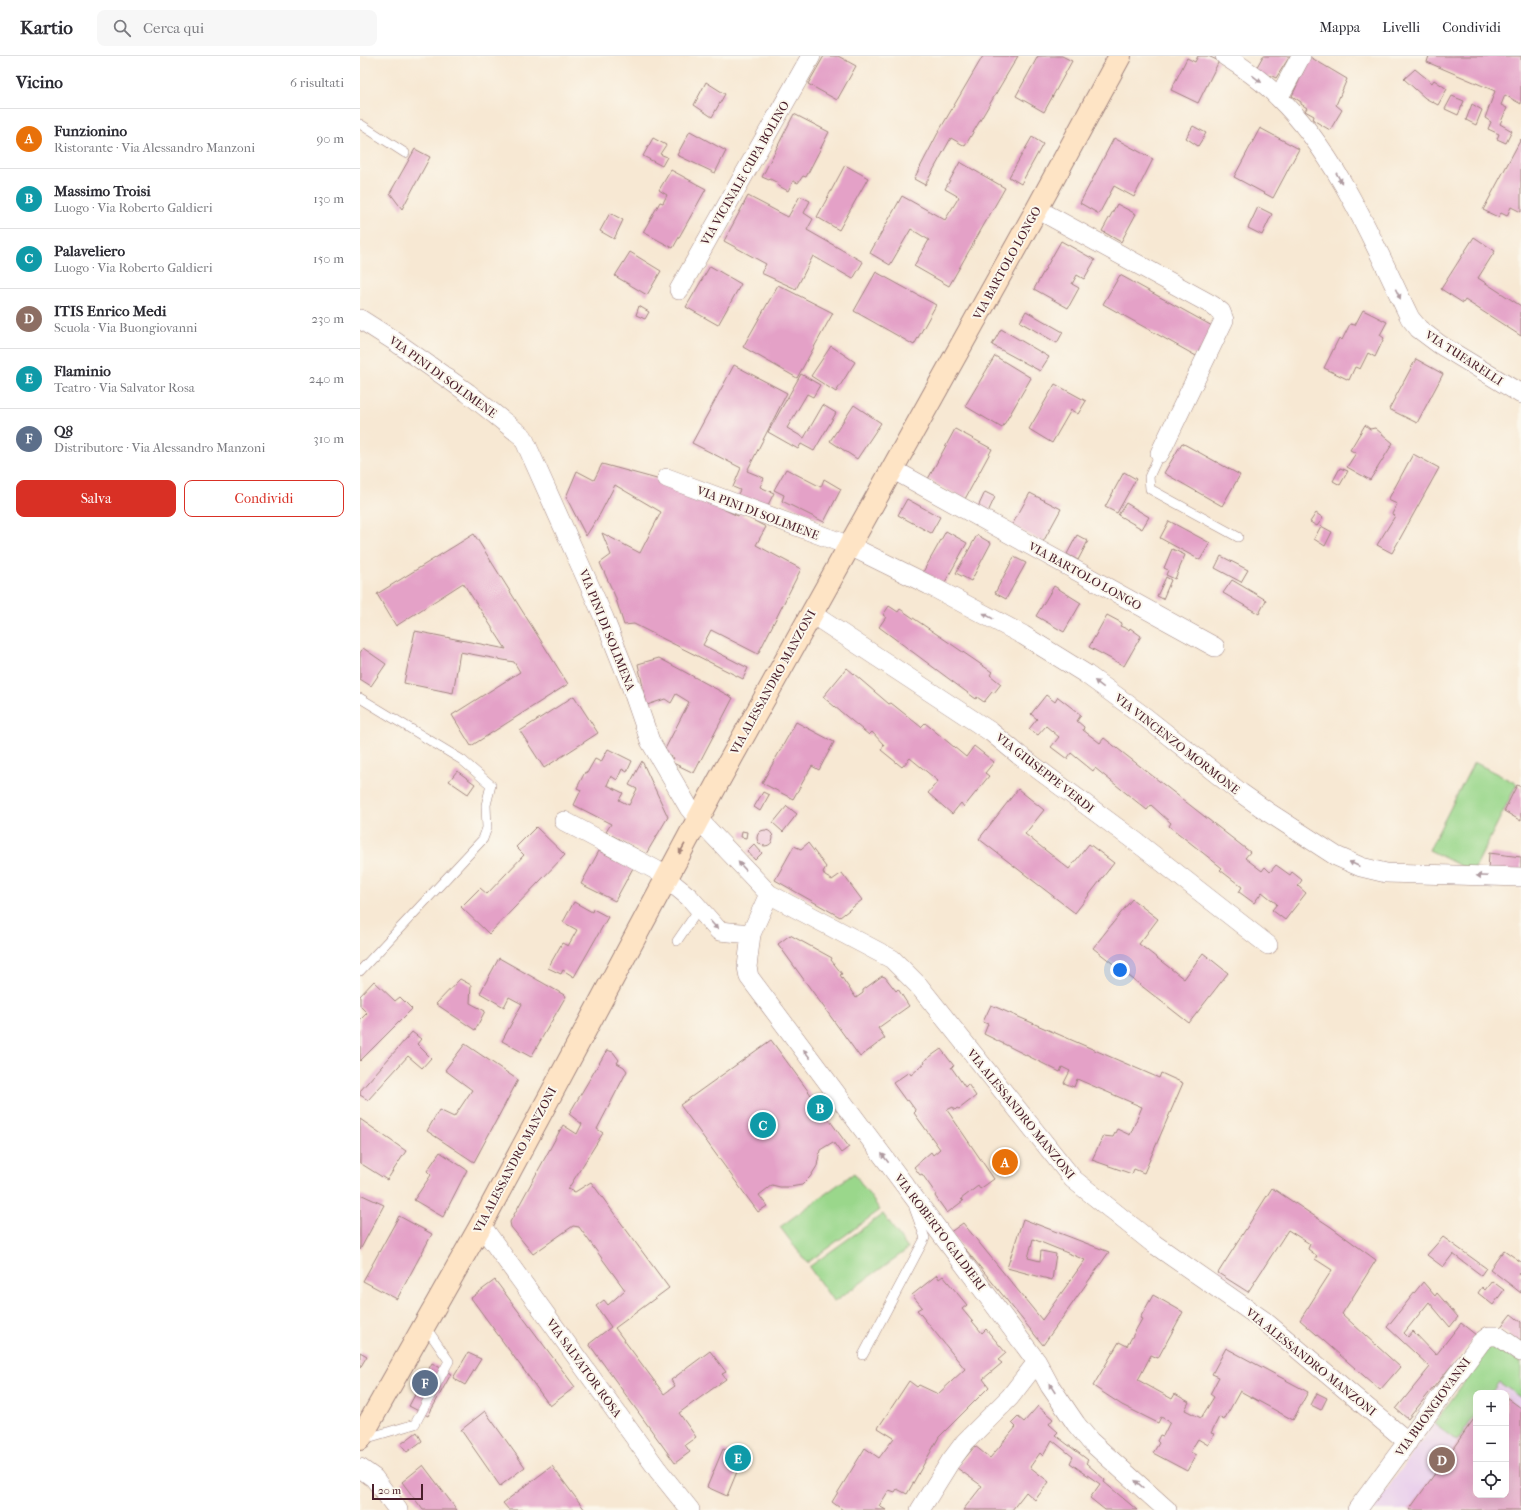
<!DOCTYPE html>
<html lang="it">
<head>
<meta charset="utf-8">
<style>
	body { margin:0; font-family:"IM FELL French Canon",serif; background:#f7f7f7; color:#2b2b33 }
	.controls { position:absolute; right:12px; bottom:12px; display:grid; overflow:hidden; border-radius:8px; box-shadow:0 4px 16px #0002 }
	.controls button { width:36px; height:36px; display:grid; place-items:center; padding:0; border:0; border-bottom:1px solid #e1e1e2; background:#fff; color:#2b2b33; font:20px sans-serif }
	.scale { position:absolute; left:12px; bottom:10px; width:51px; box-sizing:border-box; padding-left:4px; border:2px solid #4a1f2b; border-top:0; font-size:11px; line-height:14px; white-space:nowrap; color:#4a1f2b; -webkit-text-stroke:3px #fbf7ec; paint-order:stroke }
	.you { position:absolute; left:760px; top:914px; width:14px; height:14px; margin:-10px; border:3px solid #fff; border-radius:50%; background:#1a73e8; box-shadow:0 0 0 6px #1a73e833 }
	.badge { display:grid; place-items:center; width:26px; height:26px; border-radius:50%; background:#d93025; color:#fff; font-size:13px; font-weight:700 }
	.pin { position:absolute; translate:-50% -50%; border:2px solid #fff; box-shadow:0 1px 4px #0006 }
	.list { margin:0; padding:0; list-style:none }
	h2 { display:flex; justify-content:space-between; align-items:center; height:52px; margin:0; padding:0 16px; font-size:17px }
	h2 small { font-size:13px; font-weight:400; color:#7c7c81 }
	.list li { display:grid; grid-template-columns:26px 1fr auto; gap:12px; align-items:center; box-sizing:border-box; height:60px; padding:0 16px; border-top:1px solid #e1e1e2 }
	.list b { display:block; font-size:15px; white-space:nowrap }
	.list p { margin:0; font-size:13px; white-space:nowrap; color:#7c7c81 }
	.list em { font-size:13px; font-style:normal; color:#7c7c81 }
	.actions { display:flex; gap:8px; padding:12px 16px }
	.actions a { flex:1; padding:9px 0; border:1px solid #d93025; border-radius:8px; text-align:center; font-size:14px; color:#d93025 }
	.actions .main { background:#d93025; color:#fff }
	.icon { flex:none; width:22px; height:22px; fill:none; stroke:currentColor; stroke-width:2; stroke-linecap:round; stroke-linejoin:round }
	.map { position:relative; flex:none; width:1161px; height:1454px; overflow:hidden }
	header { display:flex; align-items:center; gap:24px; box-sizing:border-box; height:56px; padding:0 20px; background:#fff; border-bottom:1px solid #e1e1e2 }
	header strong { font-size:19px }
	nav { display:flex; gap:22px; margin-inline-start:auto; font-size:14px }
	.search { width:280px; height:36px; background:#f7f7f7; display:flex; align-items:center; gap:10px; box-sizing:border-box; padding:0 14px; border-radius:8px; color:#7c7c81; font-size:15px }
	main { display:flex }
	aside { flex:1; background:#fff }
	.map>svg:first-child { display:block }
	.built { fill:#ead1ec; fill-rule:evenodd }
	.green { fill:#9ad78b; stroke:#727b5b }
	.building { fill:#e4a1c7 }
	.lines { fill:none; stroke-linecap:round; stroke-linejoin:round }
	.lane-casing { stroke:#a0847f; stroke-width:10 }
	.street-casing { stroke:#a0847f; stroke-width:20 }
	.secondary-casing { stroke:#a0847f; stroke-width:24 }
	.lane { stroke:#fff; stroke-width:9 }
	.street { stroke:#fff; stroke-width:19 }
	.secondary { stroke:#fee4c5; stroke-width:22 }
	.oneway { fill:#ae9aa0 }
	.oneway2 { fill:#a48278 }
	.labels { text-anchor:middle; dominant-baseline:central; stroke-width:4; stroke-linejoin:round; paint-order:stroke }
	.street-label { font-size:12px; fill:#4a1f2b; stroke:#fbf7ec }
</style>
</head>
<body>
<header>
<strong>Kartio</strong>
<div class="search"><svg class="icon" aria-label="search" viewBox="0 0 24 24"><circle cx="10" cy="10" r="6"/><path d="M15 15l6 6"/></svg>Cerca qui</div>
<nav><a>Mappa</a><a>Livelli</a><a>Condividi</a></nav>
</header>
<main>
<aside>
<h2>Vicino<small>6 risultati</small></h2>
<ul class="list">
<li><span class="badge" style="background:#e8710a">A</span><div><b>Funzionino</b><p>Ristorante · Via Alessandro Manzoni</p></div><em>90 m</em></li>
<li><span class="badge" style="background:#0f9aa8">B</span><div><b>Massimo Troisi</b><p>Luogo · Via Roberto Galdieri</p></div><em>130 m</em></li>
<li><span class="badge" style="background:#0f9aa8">C</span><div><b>Palaveliero</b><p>Luogo · Via Roberto Galdieri</p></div><em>150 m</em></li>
<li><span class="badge" style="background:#8d6e63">D</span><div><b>ITIS Enrico Medi</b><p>Scuola · Via Buongiovanni</p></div><em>230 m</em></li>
<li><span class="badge" style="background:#0f9aa8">E</span><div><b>Flaminio</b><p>Teatro · Via Salvator Rosa</p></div><em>240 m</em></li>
<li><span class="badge" style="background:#5c6f8a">F</span><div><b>Q8</b><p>Distributore · Via Alessandro Manzoni</p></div><em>310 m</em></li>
</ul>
<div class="actions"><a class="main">Salva</a><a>Condividi</a></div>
</aside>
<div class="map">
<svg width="1161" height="1454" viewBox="0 0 1161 1454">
	<rect width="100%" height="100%" fill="#fbf7ec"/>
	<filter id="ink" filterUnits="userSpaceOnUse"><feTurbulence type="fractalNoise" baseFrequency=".025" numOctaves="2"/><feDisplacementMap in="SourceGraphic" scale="8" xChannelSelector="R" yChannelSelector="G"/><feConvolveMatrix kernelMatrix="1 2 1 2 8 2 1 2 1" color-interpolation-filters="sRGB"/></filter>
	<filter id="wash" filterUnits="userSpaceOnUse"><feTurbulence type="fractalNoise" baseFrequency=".012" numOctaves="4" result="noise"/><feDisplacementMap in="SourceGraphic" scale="16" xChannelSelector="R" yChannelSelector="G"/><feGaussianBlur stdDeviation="0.9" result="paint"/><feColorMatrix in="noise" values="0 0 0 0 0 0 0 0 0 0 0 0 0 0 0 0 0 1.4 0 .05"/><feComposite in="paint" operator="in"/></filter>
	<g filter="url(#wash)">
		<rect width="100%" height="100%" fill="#f7e8d3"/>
		<path class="built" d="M1130,1290L1161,1306V1454H1012ZM1116,1337H1146V1439H1116Z"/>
		<path class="green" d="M1114,706L1157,728L1113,816L1069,794Z
			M494,1117L520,1154L447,1207L420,1171Z
			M523,1158L548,1193L474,1246L449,1211Z
			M1130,1290L1161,1306V1342L1139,1326L1131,1337H1116V1358L1097,1385L1074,1368Z"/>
		<g id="blocks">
			<path class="building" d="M464,0H478L496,10L477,44L448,28Z
				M623,0H658L605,90L591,82L565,129L554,123L579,75Z
				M678,0H702L712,5L684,56L656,40Z
				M838,0H848L859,5L838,47L811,34L827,2L835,6Z
				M903,0H930L916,22L910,19L907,24L894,16Z
				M1069,0H1161V48L1145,39L1141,49L1147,52L1140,68L1152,75L1146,87L1137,83L1139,78L1128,73L1131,66L1125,62L1135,35L1067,6Z
				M950,1L987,23L976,49L982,54L970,74L953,64L954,60L945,55L947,52L941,48V46L932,40Z
				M1055,13L1072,27L1074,24L1087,33L1078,49L1065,42L1044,23Z
				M346,26L365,38L352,61L334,49Z
				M1092,40L1104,45L1098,59L1085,53Z
				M1112,48L1122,54L1116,69L1106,64Z
				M434,58L469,76L446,121L443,120L438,127L433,125L428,135L417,129L418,127L410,123L409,124L402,121Z
				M833,70L846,77L838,90L826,82Z
				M900,72L939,93L913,142L874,121Z
				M330,75L366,95L355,117L317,99Z
				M672,81L683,88L661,128L649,121Z
				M293,82L306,89L300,98L307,101L302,110L283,100Z
				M754,82L793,103L774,141L754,130L739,158L720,147Z
				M1161,83V156L1151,151L1147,160L1141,157L1138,161L1123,154Z
				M55,93L70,101L42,153L30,137Z
				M600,106L645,132L589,230L554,210L569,184L551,173L530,209L510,197L542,140L585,164L599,141L585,133Z
				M485,109L508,122L479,174L457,161Z
				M311,114L346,133L313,192L283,176L300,146L303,147L307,139L299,134Z
				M388,140L428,161L440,140L450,145L444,157L453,163L447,174L503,206L493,223L453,200L436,233L401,217L406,208L364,185Z
				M757,148L776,158L761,186L742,175Z
				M898,151L912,158L902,179L888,172Z
				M250,157L263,164L254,183L240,175Z
				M1114,181L1135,195L1118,222L1161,250V280L1105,244L1103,247L1081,233Z
				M701,185L735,204L724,223L717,219L712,228L719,232L708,252L674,233Z
				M270,196L301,215L287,239L255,220Z
				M350,210L381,228L358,269L326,251Z
				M516,216L576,249L554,289L494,255Z
				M760,219L854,271L838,301L743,248Z
				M418,229L473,257L437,322L383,291Z
				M279,250L289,256L285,263L276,259Z
				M1003,254L1027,266L1020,279L1024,282L1015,301L1008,297L1000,313L995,311L989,324L964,312L979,282L982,284L990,268L995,269Z
				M666,255L703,276L697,287L660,266Z
				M641,273L689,301L680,315L632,289Z
				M471,290L495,306L476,336L451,320Z
				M635,300L671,322L642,372L605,350Z
				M1056,303L1083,318L1057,367L1029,353Z
				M374,309L427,337L387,415L404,422L400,431L414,437L406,453L377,440L380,434L373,431L381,412L332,387Z
				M441,318L460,329L453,341L447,338L427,372L444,382L463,349L476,357L454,395L441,388L438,393L408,376Z
				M695,328L726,345L718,358L711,354L692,387L669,373Z
				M494,349L521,367L497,403L470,385Z
				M1005,369L1010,373L1015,372L1033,387L1010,424L987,411L996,397L990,394Z
				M595,373L632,393L605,443L568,423Z
				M822,387L880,419L862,450L804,417Z
				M1053,398L1079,412L1032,497L1017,489L1035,460L1032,458L1037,448L1028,444Z
				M242,408L326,431L324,435L378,460L379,457L406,471L396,489L441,513L398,598L351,574L343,589L388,612L383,623L274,568L264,569L255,540L240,507L251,499L242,477L280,497L301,456L255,429L240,458L226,480L206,441L217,415L234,424Z
				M980,412L988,415L980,429L973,425Z
				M426,413L461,431L464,423L481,433L464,466L422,445L424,439L414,434Z
				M764,416L776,423L757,457L745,451Z
				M625,436L635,441L628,456L618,451Z
				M670,437L701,453L683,486L652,469Z
				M547,443L580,461L571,477L538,459Z
				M766,447L789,461L782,473L758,459Z
				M956,457L963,462L957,470L950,466Z
				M809,465L850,487L840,504L800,482Z
				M961,470L972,476L965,490L954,483Z
				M586,475L607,487L584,528L563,516Z
				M114,478L208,628L111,690L92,659L160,616L154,606L100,596L93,637L44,627L55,575L146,593L103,527L36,570L17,538Z
				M617,479L631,487L611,525L596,517Z
				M717,479L728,485L718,504L707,498Z
				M812,493L825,499L815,523L806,519L808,514L804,512Z
				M861,500L888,514L881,526L855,512Z
				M654,501L666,507L646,543L635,537Z
				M806,521L811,524L803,543L797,540Z
				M872,524L906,544L899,558L863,537Z
				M694,530L721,547L704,576L676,560Z
				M529,550L538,556L540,553L632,616L630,619L641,628L634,637L632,636L624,646L617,641L616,643L519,571L526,561L523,559Z
				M747,559L762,567L760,570L769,574L770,572L781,580L764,610L729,591Z
				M3,592L26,608L11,630L0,623V597Z
				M299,602L373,642L334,717L311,706L314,702L303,697L329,646L316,638L311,647L305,643L287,649L278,608Z
				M487,612L529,648L531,647L561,671L565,667L606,701L614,690L634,706L625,717L629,720L604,751L601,747L592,758L568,737L578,725L550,702L542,711L521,694L524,689L512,676L509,679L463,641Z
				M686,639L695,646L698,641L721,659L717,665L724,671L723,674L740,687L744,682L890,796L885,802L902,815L905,811L910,816L916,809L930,819L932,816L942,824L938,830L946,837L925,864L912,854L917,848L902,836L894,847L879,836L882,831L860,814L862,812L809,770L811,767L791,749L787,754L735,712L733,715L711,697L707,703L691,691L699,681L686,670L678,679L669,673L677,663L671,658Z
				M214,640L238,677L184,712L160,675Z
				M436,666L474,686L459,714L452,710L433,743L402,727Z
				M248,693L272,705L267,716L262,713L257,724L251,720L247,729L263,737L259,744L269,749L277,733L269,729L282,705L308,761L286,798L246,776L251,768L214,749L221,734L217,732L225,716L227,717L235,703L241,706Z
				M97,715L115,728L108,738L89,725Z
				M1157,729L1161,731V765L1144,755Z
				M658,733L684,754L665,778L709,813L729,788L754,807L715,857L619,783Z
				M403,736L409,739L400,755L394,751Z
				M427,750L437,758L423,776L413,767Z
				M176,771L205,799L129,878L101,851L120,832L127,838L164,799L156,791Z
				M397 782a8 8 0 1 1 16 0a8 8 0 1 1-16 0Z
				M382,775L387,776L386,782L381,781Z
				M448,787L466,811L463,816L465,820L472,824L482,817L502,844L480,861L415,824L434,790L441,793Z
				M394,788L402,797L395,804L387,795Z
				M239,795L273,812L255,845L221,828Z
				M1129,797L1161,801V818L1128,815Z
				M772,843L798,863L779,888L824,923L843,897L868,917L829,967L733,892Z
				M214,846L232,856L233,853L248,861L214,921L203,914L201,918L188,912L202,887L208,890L217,874L203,866Z
				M430,879L472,902L471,904L482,918L480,919L496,942L503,937V934L522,920L525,921L536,935L538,933L549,950L518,972L525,982L500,1001L418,888Z
				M139,902L206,940L171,1001L142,985L162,948L149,941L144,951L120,937Z
				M100,923L111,929L110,947L125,955L115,974L76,948Z
				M14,925L35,945L40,941L52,953L0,1005V964L7,957L0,950V940Z
				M631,949L799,1022L801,1017L823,1027L784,1117L774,1113L772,1118L732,1104L743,1080L753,1081L757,1073L770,1079L782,1051L717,1023L714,1031L704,1027L710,1015L702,1011L700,1016L624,978L628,968L623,966Z
				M52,976L61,983L57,988L71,1002L62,1012L48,1000L8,1044L0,1039V1035Z
				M411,984L489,1091L481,1097L473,1086L460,1094L457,1110L450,1121L442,1129L430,1131H420L412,1129L399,1139L407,1150L398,1156L320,1049Z
				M105,988L158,1024L114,1106L67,1075L79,1054L94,1061L112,1034L85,1014Z
				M581,993L594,1010L591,1011L605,1031L608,1028L616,1040L599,1053L597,1052L595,1054L593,1051L587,1054L634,1123L620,1133L618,1130L601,1143L603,1145L587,1157L575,1140L576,1138L562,1118L560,1119L554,1111L571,1096L573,1099L580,1093L554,1057L556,1055L548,1044L546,1045L533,1027L549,1016L551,1019L565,1007L564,1005Z
				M247,994L253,996L259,1004L257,1007L264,1011L267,1015L237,1073L243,1077L208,1133L215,1136L231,1126L309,1232L255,1272L304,1338L315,1330L311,1324L350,1295L366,1316L362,1318L366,1323L319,1357L336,1381L325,1389L330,1396L315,1407L229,1288L251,1271L236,1250L244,1244L248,1249L265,1234L219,1171L213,1170L173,1198L151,1171L150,1166L203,1069L217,1078L222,1068L209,1058Z
				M0,1063L46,1095L27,1124L0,1107Z
				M80,1096L107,1114L83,1161L54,1144L71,1119L67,1115Z
				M912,1132L971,1171L1016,1204L982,1258L1040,1311L1020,1334L940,1264L972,1214L955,1203L957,1200L948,1193L950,1188L928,1174L888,1236L858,1217Z
				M0,1138L24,1149L0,1194Z
				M39,1160L72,1178L37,1243L3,1225Z
				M663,1163L749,1196L683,1289L607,1195L589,1177L603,1167L682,1264L725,1204L673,1183L668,1202L680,1205L681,1195L696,1198L692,1224L647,1212Z
				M1083,1181L1126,1212L1121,1219L1093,1198L1083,1211L1067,1199Z
				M1144,1194L1161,1206V1214L1158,1218L1161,1220V1237L1130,1213Z
				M577,1219L579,1223L583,1220L607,1249L602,1253L622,1277L626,1273L646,1297L638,1304L642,1307L623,1323L629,1331L579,1381L547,1438L537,1433L535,1436L529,1434L519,1450L526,1454H483L472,1446L505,1392L519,1402L534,1382L518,1372L549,1325L557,1331L559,1329L578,1338L605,1313L557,1254L562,1251L552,1239Z
				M135,1224L215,1331L190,1350L111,1242Z
				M1132,1225L1144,1234L1133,1249L1118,1237L1122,1231L1125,1234Z
				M1063,1226L1075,1240L1077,1237L1098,1261L1090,1271L1069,1246L1044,1277L1048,1281L1053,1275L1076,1299L1101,1267L1116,1279L1048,1363L1036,1353L1070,1311L1027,1271Z
				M793,1239L823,1256L798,1302L791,1299L778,1324L812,1343L815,1338L829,1346L825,1354L841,1362L854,1341L850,1338L859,1321L852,1318L866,1292L948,1336L933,1364L880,1335L864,1364L859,1361L851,1377L854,1378L848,1389L838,1383L830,1396L836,1399L827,1415L793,1397L799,1387L797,1385L800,1379L803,1380L810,1366L801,1361L798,1367L762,1349L733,1330L759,1286L767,1290L782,1263L780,1262Z
				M1151,1258L1161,1266V1283L1159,1287L1140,1272Z
				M0,1296L7,1300L0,1312Z
				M108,1297L121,1303L105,1329L93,1322Z
				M72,1307L91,1318L68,1360L49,1350Z
				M957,1337L967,1342L961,1354L951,1349Z
				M1146,1341L1161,1352V1454H1049L1116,1360V1439H1146Z
				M678,1350L693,1363L689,1368L698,1376L695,1379L728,1404L726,1407L745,1424L744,1426L777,1454H745L730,1442L740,1428L710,1407L713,1401L692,1384L683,1400L680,1397L670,1411L689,1426L675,1444L666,1436L652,1454H603L622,1430L597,1412L615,1390L630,1402L656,1371L652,1367L658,1361L664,1366Z
				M125,1355L165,1411L140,1430L101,1374Z
				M57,1376L62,1385L47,1396L41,1388Z
				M363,1393L383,1401L367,1440L347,1431Z
				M63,1409L97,1454H63L42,1426Z
				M192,1410L225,1454H149L143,1447Z"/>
		</g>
	</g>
	<g filter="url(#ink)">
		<use href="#blocks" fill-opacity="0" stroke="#a0847f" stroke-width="1"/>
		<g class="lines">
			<defs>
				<path id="lane" d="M0,68L45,97
					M800,397L789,421L790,433L878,481
					M0,642L102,704L131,729L126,749L127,772L123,783L0,915
					M317,885L339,853
					M503,1299L565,1182L554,1152
					M4,1383L55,1368L89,1305L65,1270"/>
				<path id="street" d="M865,0C884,12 903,25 918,41C978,99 1014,188 1050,262L1059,273L1079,288L1161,338
					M919,41L941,0
					M677,153L852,249L861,256L864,264L800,397
					M319,234L451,0
					M0,263L33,284L108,337L163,381L244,562L271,630L290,685L329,752L338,763L409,838L532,903L559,930L713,1123L794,1188L903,1264L1048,1386
					M532,413L855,591
					M307,422L490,490L569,529L663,579L726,618L785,661L881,737L908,756L976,800L1001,811L1026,817L1161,821
					M452,558L631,676L659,699L783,791L908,889
					M204,765L296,814L329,841L359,875L391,878L409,838
					M391,878L387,911L389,921L677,1306L690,1330L716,1368L730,1385L807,1454
					M121,1169L298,1414L330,1454
					M0,1412L14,1422L38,1454
					M560,1454L590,1406L605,1386L650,1341L677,1306
					M997,1454L1121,1286L1129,1280H1138L1161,1296"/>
				<path id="secondary" d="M0,1383L121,1169L358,726L677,153L760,0"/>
			</defs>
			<use href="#lane" class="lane-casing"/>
			<use href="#street" class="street-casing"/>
			<use href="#secondary" class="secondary-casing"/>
			<use href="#lane" class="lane"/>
			<use href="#street" class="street"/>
			<use href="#secondary" class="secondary"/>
		</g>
		<defs><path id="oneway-solid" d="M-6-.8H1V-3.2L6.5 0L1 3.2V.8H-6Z"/></defs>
		<g class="oneway">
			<use href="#oneway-solid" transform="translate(897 23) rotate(38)"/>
			<use href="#oneway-solid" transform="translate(979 122) rotate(61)"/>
			<use href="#oneway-solid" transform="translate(1038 238) rotate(64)"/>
			<use href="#oneway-solid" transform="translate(628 560) rotate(-151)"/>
			<use href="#oneway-solid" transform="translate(739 628) rotate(-143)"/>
			<use href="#oneway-solid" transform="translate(994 808) rotate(-155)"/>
			<use href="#oneway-solid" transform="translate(382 810) rotate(-133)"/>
			<use href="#oneway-solid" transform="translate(1122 820) rotate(-178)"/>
			<use href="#oneway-solid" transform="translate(354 869) rotate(48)"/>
			<use href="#oneway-solid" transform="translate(447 998) rotate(-127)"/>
			<use href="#oneway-solid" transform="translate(525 1102) rotate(-127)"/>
			<use href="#oneway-solid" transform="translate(692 1332) rotate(-123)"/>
			<use href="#oneway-solid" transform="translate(779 1428) rotate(-138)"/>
		</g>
		<use class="oneway2" href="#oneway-solid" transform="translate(322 793) rotate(119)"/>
	</g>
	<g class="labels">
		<g class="street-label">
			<text transform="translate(385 117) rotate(-60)">VIA VICINALE CUPA BOLINO</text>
			<text transform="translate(647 207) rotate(-61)">VIA BARTOLO LONGO</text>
			<text transform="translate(1104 302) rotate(33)">VIA TUFARELLI</text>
			<text transform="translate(83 321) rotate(36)">VIA PINI DI SOLIMENE</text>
			<text transform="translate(398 457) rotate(21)">VIA PINI DI SOLIMENE</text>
			<text transform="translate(725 520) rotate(29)">VIA BARTOLO LONGO</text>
			<text transform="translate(247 574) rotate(68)">VIA PINI DI SOLIMENA</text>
			<text transform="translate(413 626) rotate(-61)">VIA ALESSANDRO MANZONI</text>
			<text transform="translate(817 688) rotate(38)">VIA VINCENZO MORMONE</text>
			<text transform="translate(685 717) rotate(38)">VIA GIUSEPPE VERDI</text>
			<text transform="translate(661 1058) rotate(51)">VIA ALESSANDRO MANZONI</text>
			<text transform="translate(155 1104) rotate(-62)">VIA ALESSANDRO MANZONI</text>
			<text transform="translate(580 1176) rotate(53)">VIA ROBERTO GALDIERI</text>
			<text transform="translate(951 1306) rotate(39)">VIA ALESSANDRO MANZONI</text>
			<text transform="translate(224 1312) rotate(54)">VIA SALVATOR ROSA</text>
			<text transform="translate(1073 1351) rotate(-54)">VIA BUONGIOVANNI</text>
		</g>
	</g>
</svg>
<div class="controls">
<button>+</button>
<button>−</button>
<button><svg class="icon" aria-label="locate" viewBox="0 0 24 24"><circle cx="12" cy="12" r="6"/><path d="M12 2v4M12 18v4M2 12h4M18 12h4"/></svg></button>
</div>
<div class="scale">20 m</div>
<div class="you"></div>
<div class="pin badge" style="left:645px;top:1106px;background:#e8710a">A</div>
<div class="pin badge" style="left:460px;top:1052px;background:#0f9aa8">B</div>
<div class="pin badge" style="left:403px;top:1069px;background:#0f9aa8">C</div>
<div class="pin badge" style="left:1082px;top:1404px;background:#8d6e63">D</div>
<div class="pin badge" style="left:378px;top:1402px;background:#0f9aa8">E</div>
<div class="pin badge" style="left:65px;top:1327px;background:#5c6f8a">F</div>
</div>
</main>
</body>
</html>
